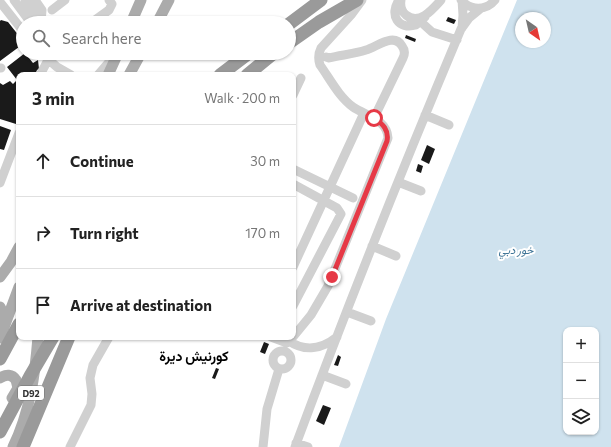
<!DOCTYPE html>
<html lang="en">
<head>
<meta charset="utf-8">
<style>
	body { margin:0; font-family:Commissioner,Vazirmatn,sans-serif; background:#f6f6f6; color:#222 }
	.controls { position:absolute; right:12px; bottom:12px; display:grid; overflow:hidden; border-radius:8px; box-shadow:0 1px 3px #0004 }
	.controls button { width:36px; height:36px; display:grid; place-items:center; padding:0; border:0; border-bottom:1px solid #e0e0e0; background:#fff; color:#222; font:20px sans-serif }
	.compass { position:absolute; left:515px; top:12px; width:36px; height:36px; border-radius:50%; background:#fff; box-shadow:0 1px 3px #0004; rotate:146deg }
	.stop { position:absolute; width:12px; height:12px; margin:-9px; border:3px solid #e63946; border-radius:50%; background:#fff }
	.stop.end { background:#e63946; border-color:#fff; box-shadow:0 1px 4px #0008 }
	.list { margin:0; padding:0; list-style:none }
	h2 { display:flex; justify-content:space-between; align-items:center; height:52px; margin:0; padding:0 16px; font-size:17px }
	h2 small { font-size:13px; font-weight:400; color:#767676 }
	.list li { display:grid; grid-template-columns:26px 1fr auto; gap:12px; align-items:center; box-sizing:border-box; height:72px; padding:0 16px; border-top:1px solid #e0e0e0 }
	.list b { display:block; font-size:15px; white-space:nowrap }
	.list em { font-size:13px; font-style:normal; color:#767676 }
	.icon { flex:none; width:22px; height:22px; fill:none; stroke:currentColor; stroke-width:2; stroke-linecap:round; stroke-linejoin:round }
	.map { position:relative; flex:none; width:611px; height:447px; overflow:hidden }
	.search { position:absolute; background:#fff; box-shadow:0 1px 3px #0004; left:16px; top:16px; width:280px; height:44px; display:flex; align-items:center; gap:10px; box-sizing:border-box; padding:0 14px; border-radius:22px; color:#767676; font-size:15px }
	.panel { position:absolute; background:#fff; box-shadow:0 1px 3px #0004; left:16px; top:72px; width:280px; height:268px; border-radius:8px }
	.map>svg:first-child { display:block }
	.water { fill:#cfe2ee; fill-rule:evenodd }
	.building { fill:#1a1a1a }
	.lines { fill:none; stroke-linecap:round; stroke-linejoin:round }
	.minor { stroke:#d0d0d0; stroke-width:9 }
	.major { stroke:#ababab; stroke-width:11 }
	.highway { stroke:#9a9a9a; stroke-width:13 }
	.route { stroke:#e63946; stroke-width:5 }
	.labels { text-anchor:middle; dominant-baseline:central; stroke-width:4; stroke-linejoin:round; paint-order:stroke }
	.shield { fill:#fff; stroke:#707070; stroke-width:1 }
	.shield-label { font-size:9px; font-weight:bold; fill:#333 }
	.water-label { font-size:11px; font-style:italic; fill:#3f7597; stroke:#fff }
	.district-label { font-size:14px; font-weight:bold; fill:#000; stroke:#fff }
</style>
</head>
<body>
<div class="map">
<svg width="611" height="447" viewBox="0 0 611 447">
	<rect width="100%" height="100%" fill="#fff"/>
	<path class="water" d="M517,0H611V447H339L386,319ZM521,18H545V42H521ZM566,330H596V432H566Z"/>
	<path class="building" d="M448,17L456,20L454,24L446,21Z
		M1,20L8,22L23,41V44L0,61V21Z
		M406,35L416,39L415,42L405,38Z
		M25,53L33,63L38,60L39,69L37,70L35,75H19V116L16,124L0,119V83L3,85L10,81L13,84L17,80L7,67Z
		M0,126L11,130L4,150L0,149Z
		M427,145L435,149L429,164L421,160Z
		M418,164L423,166L421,173L416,171Z
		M264,342L269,344L265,354L260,352Z
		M338,355L341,357L338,366L334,365Z
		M216,368L219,369L215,379L212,378Z
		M323,405L331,408L324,425L316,421Z"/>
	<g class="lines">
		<path class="minor" d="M14,0L31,23
			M25,0L41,22
			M35,0L42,10L41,23
			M399,0C389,15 398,30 416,25L425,17
			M401,0C400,6 401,11 406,15C419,26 433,9 441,0
			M461,0C471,11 486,11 495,0
			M462,0L463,15L462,28
			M0,2L23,31
			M52,10L65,0
			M421,22L432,32L457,40
			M91,23L109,10L112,4L109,0
			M41,53L57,67L71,75
			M326,57L329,58C341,55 354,54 366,50C377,47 394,32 402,46C405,50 405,54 403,58L374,118
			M0,68H1
			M40,75L48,60
			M98,75L116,54
			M293,95L301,78
			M425,115L449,125
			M293,169L353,198
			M398,182L421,191
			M0,183L19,133
			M293,184L337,208L341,214L293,306
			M372,246L396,256
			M293,267L364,113
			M347,312L371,321
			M271,337L287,343
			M293,337L311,315L328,286L388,138C387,119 366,116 353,107C339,97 330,79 320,65C318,59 318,54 321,48L351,15L362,0
			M289,341C305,352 322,349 337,337
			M273 360a9 9 0 1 1 18 0a9 9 0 1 1-18 0Z
			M322,375L346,384
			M296,443L308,447
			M70,447L91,405L92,394L90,378L93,365L109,337
			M263,447L267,409L279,369
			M295,447C347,307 403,167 461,29L469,18L480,9"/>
		<path class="major" d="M131,23L141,0
			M157,23L169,0
			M108,75L118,53
			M129,75L141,53
			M0,277L11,262L19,247
			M0,307L3,313L1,326
			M0,338L19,287
			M0,378C6,374 12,374 16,380L18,388L12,398
			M13,447C30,412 35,375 38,337"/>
		<path class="highway" d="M289,24L321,0
			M289,43L319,22L357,0
			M220,75L249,53
			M247,75L274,53
			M0,359L19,324
			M0,432L30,376L53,337
			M23,447L69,337"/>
	</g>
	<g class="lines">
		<path class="route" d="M332,277L387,141C389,130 383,124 374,118"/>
	</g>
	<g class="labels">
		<rect class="shield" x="18" y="386" width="26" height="14" rx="3"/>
		<g class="shield-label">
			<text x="31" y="393">D92</text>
		</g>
		<g class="water-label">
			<text x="516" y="249">خور دبي</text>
		</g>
		<g class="district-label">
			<text x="194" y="355">كورنيش ديرة</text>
		</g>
	</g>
</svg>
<div class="controls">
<button>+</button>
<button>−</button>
<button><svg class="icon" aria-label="layers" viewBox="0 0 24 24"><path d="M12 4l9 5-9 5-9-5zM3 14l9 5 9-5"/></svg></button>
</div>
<svg class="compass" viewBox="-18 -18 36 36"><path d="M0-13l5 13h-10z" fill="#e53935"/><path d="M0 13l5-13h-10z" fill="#767676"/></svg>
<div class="stop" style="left:374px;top:118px"></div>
<div class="stop end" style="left:332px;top:277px"></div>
<div class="search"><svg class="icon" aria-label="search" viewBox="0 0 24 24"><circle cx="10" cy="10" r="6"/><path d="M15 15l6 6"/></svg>Search here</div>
<section class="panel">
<h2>3 min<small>Walk · 200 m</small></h2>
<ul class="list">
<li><svg class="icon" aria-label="ahead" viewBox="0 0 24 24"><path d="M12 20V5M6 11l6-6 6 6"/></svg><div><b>Continue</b></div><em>30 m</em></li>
<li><svg class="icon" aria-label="right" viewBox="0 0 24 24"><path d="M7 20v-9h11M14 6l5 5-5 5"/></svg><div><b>Turn right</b></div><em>170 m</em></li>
<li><svg class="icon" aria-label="arrive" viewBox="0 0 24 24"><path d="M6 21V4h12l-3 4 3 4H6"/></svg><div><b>Arrive at destination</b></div></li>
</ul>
</section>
</div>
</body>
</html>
